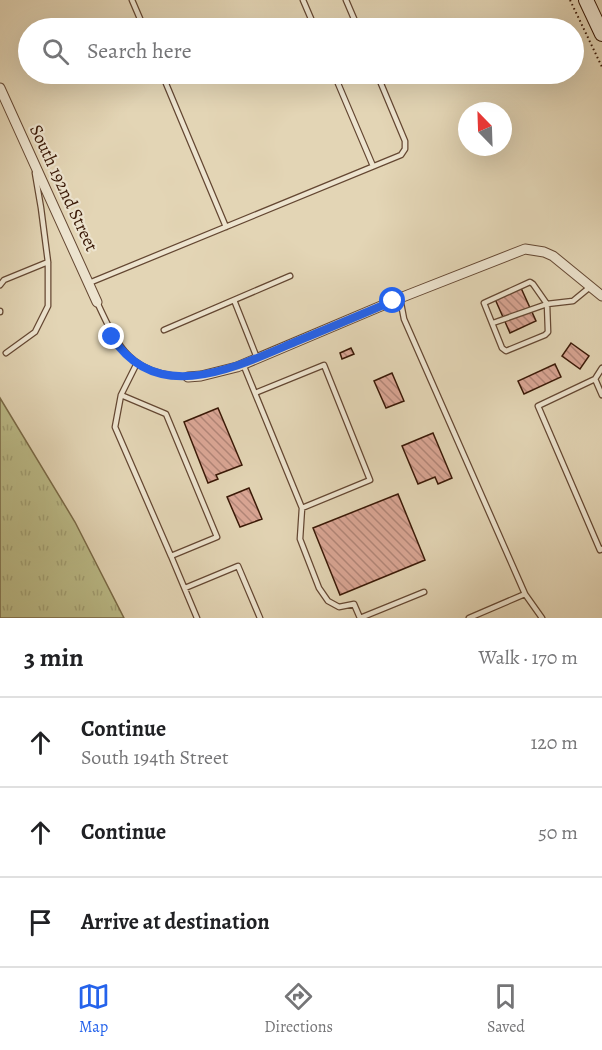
<!DOCTYPE html>
<html lang="en">
<head>
<meta charset="utf-8">
<style>
	body { margin:0; font-family:Alegreya,serif; background:#f6f6f6; color:#202124 }
	.compass { position:absolute; left:458px; top:102px; width:54px; height:54px; border-radius:50%; background:#fff; box-shadow:0 6px 24px #0002; rotate:337deg }
	.stop { position:absolute; width:18px; height:18px; margin:-14px; border:4px solid #2563eb; border-radius:50%; background:#fff }
	.stop.end { background:#2563eb; border-color:#fff; box-shadow:0 2px 6px #0008 }
	.list { margin:0; padding:0; list-style:none }
	h2 { display:flex; justify-content:space-between; align-items:center; height:78px; margin:0; padding:0 24px; font-size:26px }
	h2 small { font-size:20px; font-weight:400; color:#757577 }
	.list li { display:grid; grid-template-columns:39px 1fr auto; gap:18px; align-items:center; box-sizing:border-box; height:90px; padding:0 24px; border-top:2px solid #e0e0e0 }
	.list b { display:block; font-size:22px; white-space:nowrap }
	.list p { margin:0; font-size:20px; white-space:nowrap; color:#757577 }
	.list em { font-size:20px; font-style:normal; color:#757577 }
	.icon { flex:none; width:33px; height:33px; fill:none; stroke:currentColor; stroke-width:2; stroke-linecap:round; stroke-linejoin:round }
	.map { position:relative; flex:none; width:602px; height:618px; overflow:hidden }
	.search { position:absolute; background:#fff; box-shadow:0 6px 24px #0002; left:18px; right:18px; top:18px; height:66px; display:flex; align-items:center; gap:15px; box-sizing:border-box; padding:0 21px; border-radius:33px; color:#757577; font-size:22px }
	.sheet { height:348px; background:#fff }
	nav { display:flex; justify-content:space-around; align-items:center; box-sizing:border-box; height:84px; border-top:2px solid #e0e0e0; background:#fff; font-size:16px; color:#757577 }
	nav a { display:grid; justify-items:center; gap:3px }
	nav .on { color:#2563eb }
	.map>svg:first-child { display:block }
	.grass { fill:url(#grass-tufts); stroke:#7a6a47; stroke-width:1.5 }
	.building { fill:url(#building-back-hatch); stroke:#391806; stroke-width:1.5 }
	.lines { fill:none; stroke-linecap:round; stroke-linejoin:round }
	.lane-casing { stroke:#644732; stroke-width:7 }
	.street-casing { stroke:#644732; stroke-width:11 }
	.secondary-casing { stroke:#391806; stroke-width:16 }
	.path { stroke:#391806; stroke-width:2; stroke-dasharray:1.5 3; stroke-linecap:butt }
	.lane { stroke:#ede4cf; stroke-width:4.5 }
	.street { stroke:#ede4cf; stroke-width:9 }
	.secondary { stroke:#ede4cf; stroke-width:14 }
	.route { stroke:#2563eb; stroke-width:8 }
	.labels { text-anchor:middle; dominant-baseline:central; stroke-width:4.5; stroke-linejoin:round; paint-order:stroke }
	.street-label { font-size:18px; fill:#391806; stroke:#ede4cf }
</style>
</head>
<body>
<div class="map">
<svg width="602" height="618" viewBox="0 0 602 618">
	<defs>
		<pattern id="grass-tufts" width="24" height="20" patternUnits="userSpaceOnUse" patternTransform="scale(1.5)"><rect width="24" height="20" fill="#bb8"/><path d="M3 7l-1-3M5 7V3M7 7l1-3M15 17l-1-3M17 17v-4M19 17l1-3" fill="none" stroke="#a2a074"/></pattern>
		<pattern id="building-back-hatch" width="6" height="6" patternUnits="userSpaceOnUse" patternTransform="scale(1.5)"><rect width="6" height="6" fill="#daa695"/><path d="M-1 5l2 2M0 0l6 6M5-1l2 2" fill="none" stroke="#b28678"/></pattern>
	</defs>
	<rect width="100%" height="100%" fill="#e3d5b5"/>
	<filter id="stains"><feTurbulence type="fractalNoise" baseFrequency=".00333" numOctaves="4"/><feColorMatrix values="0 0 0 0 .2 0 0 0 0 .09 0 0 0 0 .02 0 0 0 .5 -.17"/></filter>
	<radialGradient id="worn" r=".72"><stop offset=".6" stop-color="#630" stop-opacity="0"/><stop offset="1" stop-color="#630" stop-opacity=".3"/></radialGradient>
	<path class="grass" d="M0,398L75,522L124,618H0Z"/>
	<path class="building" d="M521,288L536,321L510,333L495,299Z
		M571,343L589,356L580,369L562,356Z
		M351,348L354,354L342,359L340,353Z
		M555,364L561,377L524,394L518,381Z
		M392,373L404,401L386,408L374,381Z
		M218,408L242,465L216,475L218,479L208,483L184,422Z
		M433,433L452,478L438,484L435,477L418,484L402,446Z
		M249,488L262,519L240,527L227,497Z
		M398,494L425,560L340,595L313,528Z"/>
	<g class="lines">
		<defs>
			<path id="lane" d="M132,0L144,28
				M303,0L315,28
				M346,0L358,28
				M162,74L226,227
				M334,74L373,166
				M530,282L533,284L547,304L548,332L545,335L506,351L502,348L484,303Z
				M89,283L401,155L405,149V141L377,74
				M0,285L4,280L48,262
				M400,298L404,319L525,594L469,618
				M234,300L257,358
				M97,302C119,350 131,374 188,377
				M0,311V312
				M493,323L547,304L573,301L590,287
				M164,330L290,276
				M6,353L35,332L48,306V262L41,208L35,173
				M243,364L302,508L300,539L319,588L328,601L339,607L354,604L360,618
				M602,368L595,379L538,406L600,550L602,549
				M595,379L602,395
				M255,393L324,365L370,480L302,508
				M121,395L166,414L217,537L171,556L115,427L121,395L137,363
				M171,556L197,618
				M185,588L238,566L260,618
				M525,594L542,618
				M360,618L424,592"/>
			<path id="street" d="M0,88L97,302
				M188,377L201,376L237,367L400,298L525,249L544,252L553,256L602,296"/>
			<path id="secondary" d="M586,0L602,34"/>
		</defs>
		<use href="#lane" class="lane-casing"/>
		<use href="#street" class="street-casing"/>
		<use href="#secondary" class="secondary-casing"/>
		<path class="path" d="M570,0L602,67"/>
		<use href="#lane" class="lane"/>
		<use href="#street" class="street"/>
		<use href="#secondary" class="secondary"/>
	</g>
	<g class="lines">
		<path class="route" d="M112,337C157,407 236,367 295,342C327,329 360,315 393,301"/>
	</g>
	<g class="labels">
		<g class="street-label">
			<text transform="translate(64 188) rotate(65)">South 192nd Street</text>
		</g>
	</g>
	<rect width="100%" height="100%" filter="url(#stains)"/>
	<rect width="100%" height="100%" fill="url(#worn)"/>
</svg>
<svg class="compass" viewBox="-18 -18 36 36"><path d="M0-13l5 13h-10z" fill="#e53935"/><path d="M0 13l5-13h-10z" fill="#757577"/></svg>
<div class="stop" style="left:393px;top:301px"></div>
<div class="stop end" style="left:112px;top:337px"></div>
<div class="search"><svg class="icon" aria-label="search" viewBox="0 0 24 24"><circle cx="10" cy="10" r="6"/><path d="M15 15l6 6"/></svg>Search here</div>
</div>
<section class="sheet">
<h2>3 min<small>Walk · 170 m</small></h2>
<ul class="list">
<li><svg class="icon" aria-label="ahead" viewBox="0 0 24 24"><path d="M12 20V5M6 11l6-6 6 6"/></svg><div><b>Continue</b><p>South 194th Street</p></div><em>120 m</em></li>
<li><svg class="icon" aria-label="ahead" viewBox="0 0 24 24"><path d="M12 20V5M6 11l6-6 6 6"/></svg><div><b>Continue</b></div><em>50 m</em></li>
<li><svg class="icon" aria-label="arrive" viewBox="0 0 24 24"><path d="M6 21V4h12l-3 4 3 4H6"/></svg><div><b>Arrive at destination</b></div></li>
</ul>
</section>
<nav>
<a class="on"><svg class="icon" aria-label="map" viewBox="0 0 24 24"><path d="M3 6l6-2 6 2 6-2v14l-6 2-6-2-6 2zM9 4v14M15 6v14"/></svg>Map</a>
<a><svg class="icon" aria-label="directions" viewBox="0 0 24 24"><path d="M12 3l9 9-9 9-9-9zM9 14v-3h6M13 9l2 2-2 2"/></svg>Directions</a>
<a><svg class="icon" aria-label="saved" viewBox="0 0 24 24"><path d="M7 4h10v16l-5-4-5 4z"/></svg>Saved</a>
</nav>
</body>
</html>
